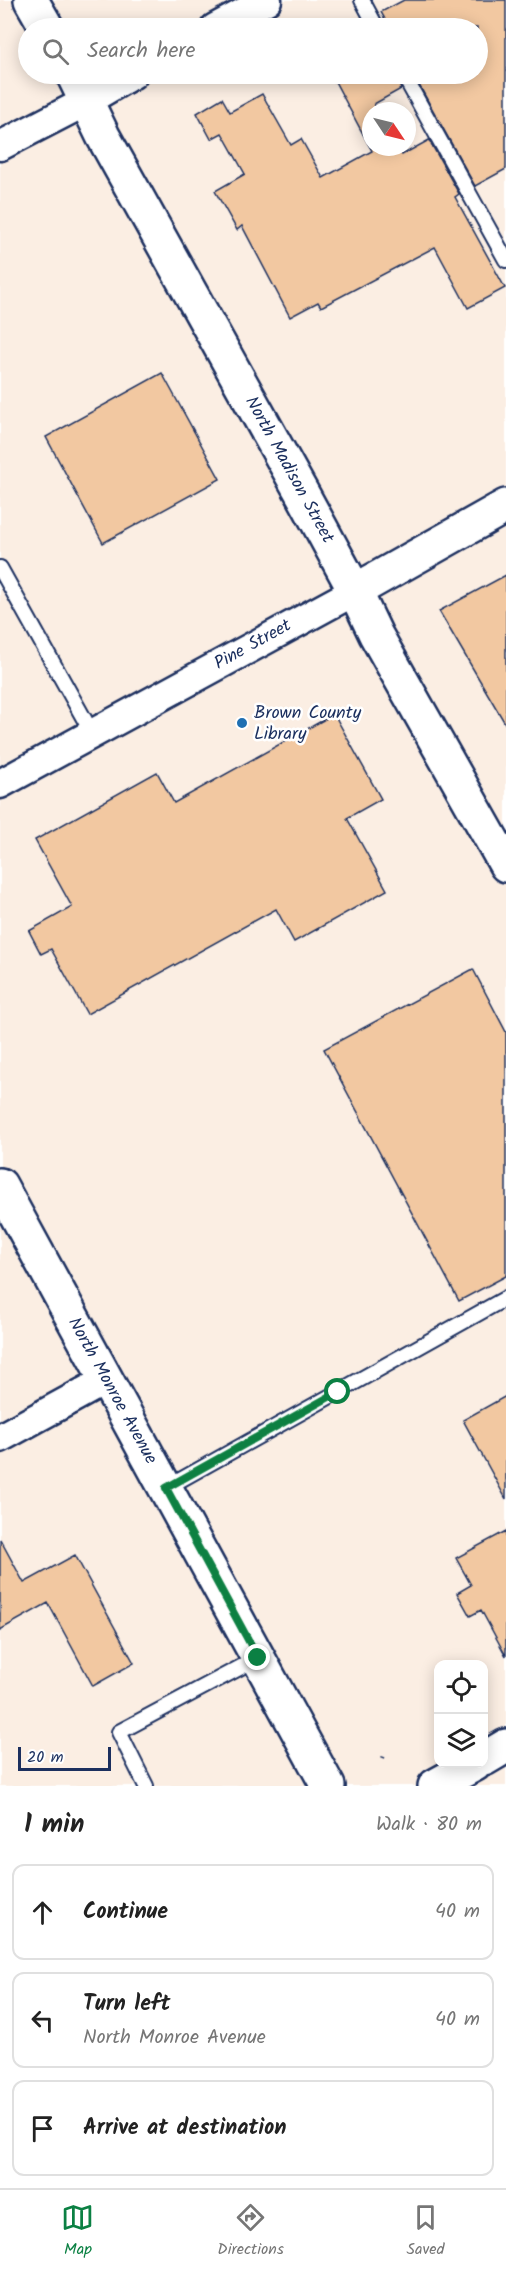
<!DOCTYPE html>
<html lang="en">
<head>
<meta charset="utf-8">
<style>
	body { margin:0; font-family:Kalam,sans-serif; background:#f6f6f6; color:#222 }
	.controls { position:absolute; right:18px; bottom:18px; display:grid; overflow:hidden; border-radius:12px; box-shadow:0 3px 15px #0003 }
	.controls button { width:54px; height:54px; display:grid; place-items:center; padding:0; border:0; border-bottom:2px solid #e0e0e0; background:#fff; color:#222; font:30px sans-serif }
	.compass { position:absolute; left:362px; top:102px; width:54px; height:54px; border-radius:50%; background:#fff; box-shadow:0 3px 15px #0003; rotate:125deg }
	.scale { position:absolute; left:18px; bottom:15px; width:93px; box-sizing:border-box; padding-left:6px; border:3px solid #1b2f5e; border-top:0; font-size:16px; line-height:21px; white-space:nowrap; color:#1b2f5e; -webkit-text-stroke:4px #fff; paint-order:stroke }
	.stop { position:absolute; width:18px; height:18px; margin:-14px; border:4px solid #0b8043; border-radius:50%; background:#fff }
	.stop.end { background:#0b8043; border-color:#fff; box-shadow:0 2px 6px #0008 }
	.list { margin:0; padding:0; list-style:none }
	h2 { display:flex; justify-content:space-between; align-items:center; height:78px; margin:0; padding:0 24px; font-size:26px }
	h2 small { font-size:20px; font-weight:400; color:#767676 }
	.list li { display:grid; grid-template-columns:39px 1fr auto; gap:18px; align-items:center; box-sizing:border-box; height:96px; margin:0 12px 12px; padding:0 12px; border:2px solid #e0e0e0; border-radius:12px }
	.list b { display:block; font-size:22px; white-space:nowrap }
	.list p { margin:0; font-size:20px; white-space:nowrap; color:#767676 }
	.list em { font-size:20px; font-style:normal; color:#767676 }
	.icon { flex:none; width:33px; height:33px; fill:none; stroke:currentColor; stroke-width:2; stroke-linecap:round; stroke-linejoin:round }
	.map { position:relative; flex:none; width:506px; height:1786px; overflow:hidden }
	.search { position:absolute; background:#fff; box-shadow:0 3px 15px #0003; left:18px; right:18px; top:18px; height:66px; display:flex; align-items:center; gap:15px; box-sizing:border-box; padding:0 21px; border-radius:33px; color:#767676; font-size:22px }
	.sheet { height:402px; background:#fff }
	nav { display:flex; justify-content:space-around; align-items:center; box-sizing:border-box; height:84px; border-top:2px solid #e0e0e0; background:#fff; font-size:16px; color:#767676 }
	nav a { display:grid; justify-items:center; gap:3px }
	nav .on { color:#0b8043 }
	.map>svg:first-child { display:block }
	.built { fill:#fbeee3; fill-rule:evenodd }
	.building { fill:#f2c8a1; stroke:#1b2f5e; stroke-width:1.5 }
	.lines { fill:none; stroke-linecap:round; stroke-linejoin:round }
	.lane-casing { stroke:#1b2f5e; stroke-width:18 }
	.street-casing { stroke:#1b2f5e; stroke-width:33 }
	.secondary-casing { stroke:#1b2f5e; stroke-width:38 }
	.primary-casing { stroke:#1b2f5e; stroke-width:38 }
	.path { stroke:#1b2f5e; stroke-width:4; stroke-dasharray:1.5 4.5; stroke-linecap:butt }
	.lane { stroke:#fff; stroke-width:14 }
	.street { stroke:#fff; stroke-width:28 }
	.secondary { stroke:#fff; stroke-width:33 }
	.primary { stroke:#fff; stroke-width:33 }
	.route { stroke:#0b8043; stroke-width:8 }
	.poi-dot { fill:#1f6fb2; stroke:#fff; stroke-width:2 }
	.labels { text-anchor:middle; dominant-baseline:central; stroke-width:5; stroke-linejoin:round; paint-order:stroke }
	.street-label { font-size:18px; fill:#1b2f5e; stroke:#fff }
	.poi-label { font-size:18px; fill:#1b2f5e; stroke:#fff; text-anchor:start }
</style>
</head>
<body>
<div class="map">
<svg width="506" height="1786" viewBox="0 0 506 1786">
	<rect width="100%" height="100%" fill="#fff"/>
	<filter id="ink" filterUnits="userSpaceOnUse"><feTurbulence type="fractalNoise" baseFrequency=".0167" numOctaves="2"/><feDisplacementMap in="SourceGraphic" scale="12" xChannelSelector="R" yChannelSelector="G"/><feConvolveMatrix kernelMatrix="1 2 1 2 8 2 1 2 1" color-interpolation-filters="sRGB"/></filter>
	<g filter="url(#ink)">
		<path class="built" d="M0,0H506V1786H0ZM28,28H478V74H28ZM371,111H407V147H371ZM438,1664H484V1764H438Z"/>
		<path class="building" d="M404,0H506V169L475,186L413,74H477V28H390L381,12Z
			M331,74H394L401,89L374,104L378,111H371V147H398L402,155L429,140L459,194L455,197L505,288L468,308L435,247L321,307L318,302L290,317L242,226L237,230L215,191L245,174L222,133L211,139L197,113L222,98L230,112L262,94L291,145L301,139L323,178L372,151Z
			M162,373L220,479L103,543L46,437Z
			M506,575V725L439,611Z
			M334,714L381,799L347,818L387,890L294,942L276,909L87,1014L51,949L41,954L29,931L72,907L35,840L157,772L174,803Z
			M473,969L506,1032V1276L459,1301L324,1049Z
			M506,1396V1499L463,1420Z
			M506,1531V1656L481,1610L470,1616L457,1593L471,1585L456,1558Z
			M0,1539L24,1583L75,1555L134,1663L93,1686L48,1603L0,1630Z"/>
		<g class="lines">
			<defs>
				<path id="lane" d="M362,0L377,28
					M403,74L506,260
					M0,568L92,733
					M166,1488L506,1298
					M146,1786L119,1732L258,1658"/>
				<path id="street" d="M215,28L267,0
					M0,146L87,101L133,74
					M0,784L355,591
					M0,1438L106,1380"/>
				<path id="secondary" d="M31,0L47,28
					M73,74L103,136L303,495L355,591L376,635L506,865
					M355,591L506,506"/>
				<path id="primary" d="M0,1185L328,1786
					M484,1759L506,1746
					M435,1786L475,1764"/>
			</defs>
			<use href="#lane" class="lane-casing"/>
			<use href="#street" class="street-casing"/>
			<use href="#secondary" class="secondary-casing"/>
			<use href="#primary" class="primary-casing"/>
			<path class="path" d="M383,1758L384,1755"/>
			<use href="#lane" class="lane"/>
			<use href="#street" class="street"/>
			<use href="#secondary" class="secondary"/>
			<use href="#primary" class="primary"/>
		</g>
	</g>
	<g class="lines" filter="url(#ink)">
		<path class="route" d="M258,1658L166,1488L338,1392"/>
	</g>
	<circle class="poi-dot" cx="242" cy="723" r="6"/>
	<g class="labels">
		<g class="street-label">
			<text transform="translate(289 470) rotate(61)">North Madison Street</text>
			<text transform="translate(253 645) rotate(-29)">Pine Street</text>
			<text transform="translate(112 1391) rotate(61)">North Monroe Avenue</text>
		</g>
		<g class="poi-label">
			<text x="254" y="713">Brown County<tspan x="254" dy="21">Library</tspan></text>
		</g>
	</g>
</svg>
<div class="controls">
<button><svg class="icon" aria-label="locate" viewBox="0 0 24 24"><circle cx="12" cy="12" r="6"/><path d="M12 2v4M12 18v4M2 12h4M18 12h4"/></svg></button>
<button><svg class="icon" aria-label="layers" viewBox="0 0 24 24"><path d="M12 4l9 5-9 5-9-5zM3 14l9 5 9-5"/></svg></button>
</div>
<svg class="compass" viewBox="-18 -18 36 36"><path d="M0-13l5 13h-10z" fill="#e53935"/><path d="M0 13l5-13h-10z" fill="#767676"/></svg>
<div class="scale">20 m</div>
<div class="stop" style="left:338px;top:1392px"></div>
<div class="stop end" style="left:258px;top:1658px"></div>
<div class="search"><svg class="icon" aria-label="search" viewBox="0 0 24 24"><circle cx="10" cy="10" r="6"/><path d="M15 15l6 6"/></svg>Search here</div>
</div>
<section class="sheet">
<h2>1 min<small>Walk · 80 m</small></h2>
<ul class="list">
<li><svg class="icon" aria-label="ahead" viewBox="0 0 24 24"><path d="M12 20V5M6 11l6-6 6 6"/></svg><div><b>Continue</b></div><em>40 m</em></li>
<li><svg class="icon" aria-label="left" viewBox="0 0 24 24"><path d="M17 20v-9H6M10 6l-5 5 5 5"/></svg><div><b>Turn left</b><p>North Monroe Avenue</p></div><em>40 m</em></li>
<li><svg class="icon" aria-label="arrive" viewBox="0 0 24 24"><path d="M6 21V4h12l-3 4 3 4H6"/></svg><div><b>Arrive at destination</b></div></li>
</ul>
</section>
<nav>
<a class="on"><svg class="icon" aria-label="map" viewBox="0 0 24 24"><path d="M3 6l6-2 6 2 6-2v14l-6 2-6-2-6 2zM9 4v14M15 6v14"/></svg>Map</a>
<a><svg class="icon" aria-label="directions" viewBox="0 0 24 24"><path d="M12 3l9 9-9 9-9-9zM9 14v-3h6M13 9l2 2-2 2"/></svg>Directions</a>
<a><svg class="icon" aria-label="saved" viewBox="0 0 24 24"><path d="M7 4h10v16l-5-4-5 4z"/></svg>Saved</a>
</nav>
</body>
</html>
